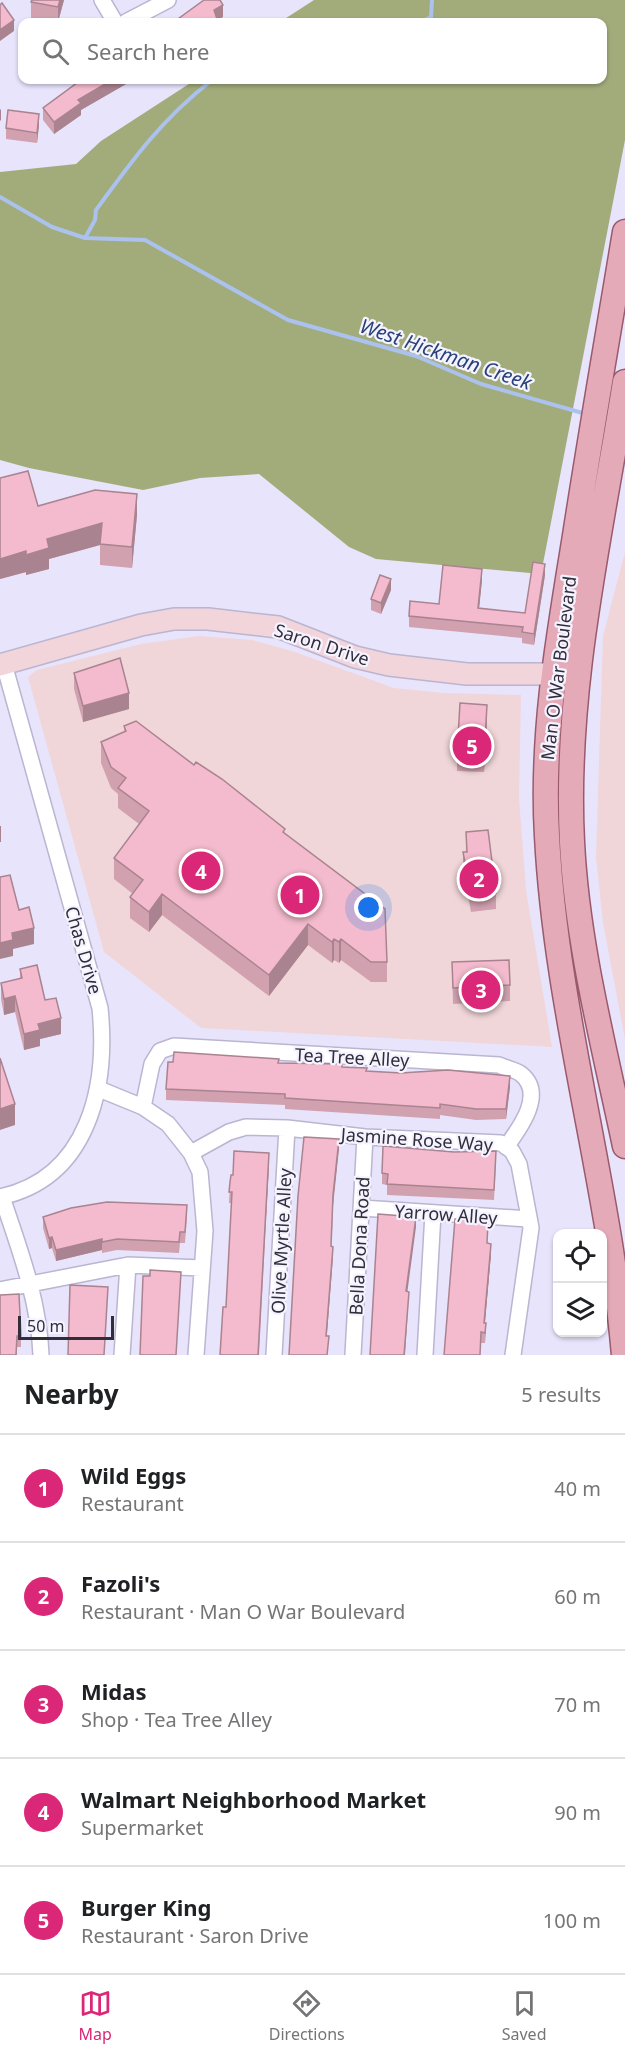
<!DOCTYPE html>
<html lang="en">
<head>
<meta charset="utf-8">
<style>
	body { margin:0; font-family:"Noto Sans",sans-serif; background:#f2f2f2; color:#202124 }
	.controls { position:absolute; right:18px; bottom:18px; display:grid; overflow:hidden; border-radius:12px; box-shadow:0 2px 4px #0004 }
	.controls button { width:54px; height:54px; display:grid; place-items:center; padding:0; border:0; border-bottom:2px solid #e0e0e0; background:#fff; color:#202124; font:30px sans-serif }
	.scale { position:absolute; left:18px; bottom:15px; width:96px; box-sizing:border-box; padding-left:6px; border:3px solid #312e3a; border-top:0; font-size:16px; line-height:21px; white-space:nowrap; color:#312e3a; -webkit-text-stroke:4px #f5f3ff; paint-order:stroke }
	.you { position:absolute; left:369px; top:908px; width:21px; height:21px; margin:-15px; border:4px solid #fff; border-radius:50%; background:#1a73e8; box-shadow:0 0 0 9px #1a73e833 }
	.badge { display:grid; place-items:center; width:39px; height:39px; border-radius:50%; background:#db2777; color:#fff; font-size:20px; font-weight:700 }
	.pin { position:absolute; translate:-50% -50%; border:3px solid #fff; box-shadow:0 2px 6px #0006 }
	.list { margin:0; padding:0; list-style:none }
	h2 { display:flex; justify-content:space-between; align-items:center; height:78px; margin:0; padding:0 24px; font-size:26px }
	h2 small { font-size:20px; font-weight:400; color:#757577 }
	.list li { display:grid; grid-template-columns:39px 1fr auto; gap:18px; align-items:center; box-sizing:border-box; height:108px; padding:0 24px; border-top:2px solid #e0e0e0 }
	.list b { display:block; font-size:22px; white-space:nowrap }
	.list p { margin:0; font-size:20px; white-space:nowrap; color:#757577 }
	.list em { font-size:20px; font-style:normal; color:#757577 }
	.icon { flex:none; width:33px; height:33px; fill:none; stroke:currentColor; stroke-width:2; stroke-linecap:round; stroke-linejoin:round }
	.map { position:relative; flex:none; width:625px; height:1355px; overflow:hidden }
	.search { position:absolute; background:#fff; box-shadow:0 2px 4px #0004; left:18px; right:18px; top:18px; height:66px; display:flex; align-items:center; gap:15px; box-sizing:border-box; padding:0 21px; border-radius:12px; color:#757577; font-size:22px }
	.sheet { height:618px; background:#fff }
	nav { display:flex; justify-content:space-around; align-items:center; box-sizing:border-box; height:84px; border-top:2px solid #e0e0e0; background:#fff; font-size:16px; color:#757577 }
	nav a { display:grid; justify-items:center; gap:3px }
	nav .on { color:#db2777 }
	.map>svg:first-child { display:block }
	.commercial { fill:#f0d6d9 }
	.forest { fill:#a2ac7b }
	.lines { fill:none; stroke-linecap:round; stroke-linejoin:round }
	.stream { stroke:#abc2ef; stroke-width:4 }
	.street-casing { stroke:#bab5d1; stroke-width:18 }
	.secondary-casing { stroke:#bab5d1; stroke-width:24 }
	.primary-casing { stroke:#9a5a6d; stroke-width:27 }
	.street { stroke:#fff; stroke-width:15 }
	.secondary { stroke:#f2d4db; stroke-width:21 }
	.primary { stroke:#e5aab8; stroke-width:24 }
	.wall { fill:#d1a1b0 }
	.shaded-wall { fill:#aa8390 }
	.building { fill:#f3bbcd; stroke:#aa8390; stroke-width:1.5 }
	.labels { text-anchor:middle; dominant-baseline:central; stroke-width:4.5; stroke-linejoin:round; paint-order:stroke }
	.street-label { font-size:18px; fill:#312e3a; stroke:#f5f3ff }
	.water-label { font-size:20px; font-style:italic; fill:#284279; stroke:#f5f3ff }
</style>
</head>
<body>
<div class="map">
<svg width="625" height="1355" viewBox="0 0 625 1355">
	<rect width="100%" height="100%" fill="#e8e4fc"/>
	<path class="commercial" d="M625,552V1039L603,923L596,857L603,636Z
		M199,636L252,640L295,652L394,688L444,693L521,695L519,798L526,890L552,1047L201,1028L104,952L28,677L37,670L141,644Z"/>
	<path class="forest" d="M314,0H625V140L541,574L376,559L349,547L259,474L200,478L143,490L29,468L0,460V172L76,164L101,141L195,80H602V22H280Z"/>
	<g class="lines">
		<path class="stream" d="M421,22L431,17L432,0
			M0,197L52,227L85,238L145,240L288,320L416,356L481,384L586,414
			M85,238L95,220L96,210C133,159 162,119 212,80"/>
		<defs>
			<path id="street" d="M102,0L115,22
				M126,22L168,0
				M99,1089L143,1107L168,1124L191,1153L200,1172L205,1231L196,1355
				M143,1107L152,1064L160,1051L174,1046L499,1065C505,1068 516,1070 521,1074C546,1094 519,1129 506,1147
				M191,1153L229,1132L246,1127L287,1128L365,1137L501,1143L512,1151L519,1164L531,1228L513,1355
				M0,1197C89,1178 108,1086 100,1008L4,664
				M2,1197C19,1248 39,1300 41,1355
				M362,1208L529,1219
				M0,1290L128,1265L202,1268
				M122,1355L128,1265
				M274,1355L287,1128
				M353,1355L365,1137
				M425,1355L433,1213"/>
			<path id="secondary" d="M0,665L141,625L174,619H208L278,627L355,657L389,665L467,674H571"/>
			<path id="primary" d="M625,382C601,534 564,688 572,842C577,944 604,1046 625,1146
				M624,1355C609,1181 556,1012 547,836C541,737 558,639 574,542C590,438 608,335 625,232"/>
		</defs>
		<use href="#street" class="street-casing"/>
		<use href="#secondary" class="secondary-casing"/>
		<use href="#primary" class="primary-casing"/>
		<use href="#street" class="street"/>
		<use href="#secondary" class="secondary"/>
		<use href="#primary" class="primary"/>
	</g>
	<path class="wall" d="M64,0L58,22H54L31,18V2Z
		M77,80H133L81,110V115L54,134L43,120V108L77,82Z
		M39,125L37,143L6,139V128Z
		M38,506L137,515L132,568L100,565V545L49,559V569L26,575V572L0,579Z
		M545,575L534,645L522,643V638L409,627V616L439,604L482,580L479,608L525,613Z
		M391,590L381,614L371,610V599Z
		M74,673L129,709L83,722L74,689Z
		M487,721L484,772L457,771V755Z
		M124,726L285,833L387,962V982H371L341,960L339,963L334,960L332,963L308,945L269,996L162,915L149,932L130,918V897L133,894L114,879V858L139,824L118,808V794L111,788L101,763V742L124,732Z
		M466,832L496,893V909L471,912L463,868V852H466Z
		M452,962L510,985V1001L453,1004Z
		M20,969L45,1000L61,1034L40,1039V1046L24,1050L15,1012L4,1015L1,999V983L20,979Z
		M279,1063L342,1067L367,1071L510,1087L506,1119L476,1120L440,1115V1119L285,1109V1105L166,1100V1089Z
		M496,1162L494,1200L387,1195V1185L382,1184V1173Z
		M269,1164L259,1355H220L226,1307L232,1203H229L230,1182L233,1175Z
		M187,1216L185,1243H180L179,1253L117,1250L102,1253V1250L56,1261L52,1248L49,1249L43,1228V1217Z
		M487,1243L491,1254L485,1323L486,1334L485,1343H481L444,1355Z
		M0,1295L21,1336V1347H17V1355H0Z"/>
	<path class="shaded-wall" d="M60,0H64L58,22V7Z
		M223,5V17L214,22V10Z
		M14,20V31L0,41V30Z
		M112,80H133L81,110V115L54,134V122L78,100Z
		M1,109V120L0,121V110Z
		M39,114V125L37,143V133Z
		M137,494V515L132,568V547Z
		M102,523L100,545L49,559V569L26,575V555L47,539Z
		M26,551V572L0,579V559Z
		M545,564V575L534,645V634Z
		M482,569V580L478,619V608Z
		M391,579V590L381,614V603Z
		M129,693V709L83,722V706Z
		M487,705V721L484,772V756Z
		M0,826H1V842H0Z
		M162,894V915L149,932V912Z
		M308,924V945L269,996V975Z
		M34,928V944L13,949V956L0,959V943L12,933Z
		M334,939V960L332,963V942Z
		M341,939V960L339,963V942Z
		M15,996V1012L4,1015V999Z
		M61,1018V1034L40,1039V1046L24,1050V1034L38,1024Z
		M510,1076V1087L506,1119V1109Z
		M15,1104V1125L0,1130V1109Z
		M339,1139V1149L333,1206L331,1257L333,1195Z
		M269,1153V1164L258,1355Z
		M416,1217V1227L406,1302V1291Z
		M52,1237V1248L49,1249V1238Z
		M102,1239V1250L56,1261V1250Z
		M491,1244V1254L484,1333V1323Z
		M333,1247V1257L326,1347V1336Z
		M409,1292L405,1355H404Z"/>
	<path class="building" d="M32,0H60L58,7L31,2Z
		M204,0H220L223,5L214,10L218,22H170L175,21Z
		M2,3L14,20L0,30V5Z
		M81,80H112L78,100L81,103L54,122L43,108Z
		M8,110L39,114L37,133L6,128Z
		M28,471L38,506L95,490L137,494L132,547L100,544L102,523L47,539L49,548L26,555V551L0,559V478Z
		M533,562L545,564L534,634L522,632L523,627L409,616L410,601L439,604L443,565L482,569L478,608L525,613Z
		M380,575L391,579L381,603L371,599Z
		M120,658L129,693L83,706L74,673Z
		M460,703L487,705L484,756L457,755Z
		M136,721L194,765L196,762L222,779L285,829L283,832L385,909L387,962H371L341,939L339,942L334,939L332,942L308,924L269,975L162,894L149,912L130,897L143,880L114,858L149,811L118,788L126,778L111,767L101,742L126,731L124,726Z
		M488,830L496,893L471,896L463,852H467L466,832Z
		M10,875L19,910L29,907L34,928L12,933L13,940L0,943V877Z
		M509,960L510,985L453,988L452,962Z
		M37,965L45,1000L56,998L61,1018L38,1024L40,1030L24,1034L15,996L4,999L1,983L22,978L20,969Z
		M174,1052L279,1059L278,1063L342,1064V1067L367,1068L366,1071L401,1073L448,1070L510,1076L506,1109H476L440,1104V1108L285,1098V1094L166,1089L168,1062H173Z
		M0,1058L15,1104L0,1109Z
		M304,1137L339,1139L333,1195L331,1246L333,1247L326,1336H329L327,1355H289L298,1196Z
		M383,1146L454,1152L496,1151L494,1190L387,1184L388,1174L382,1173Z
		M234,1151L269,1153L258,1355H220L223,1307H226L232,1192H229L230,1182L231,1175H233Z
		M107,1202L187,1205L185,1232H180L179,1242L117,1239L102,1242V1239L56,1250L52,1237L49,1238L43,1217L71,1208Z
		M378,1214L416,1217L406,1291L409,1292L404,1355H370Z
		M455,1219L488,1223L487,1243L491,1244L484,1323H486L485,1333L481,1332L480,1355H444Z
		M150,1270L181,1272L176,1355H140L143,1276H150Z
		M70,1285L108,1287L104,1355H68Z
		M19,1294L21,1336H17L16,1355H0V1295Z"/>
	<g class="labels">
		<g class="street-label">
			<text transform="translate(322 644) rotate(18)">Saron Drive</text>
			<text transform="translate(558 668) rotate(-83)">Man O War Boulevard</text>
			<text transform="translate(84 950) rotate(74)">Chas Drive</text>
			<text transform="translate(352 1057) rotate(3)">Tea Tree Alley</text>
			<text transform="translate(417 1139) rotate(4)">Jasmine Rose Way</text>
			<text transform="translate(446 1214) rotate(4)">Yarrow Alley</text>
			<text transform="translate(281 1241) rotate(-87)">Olive Myrtle Alley</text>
			<text transform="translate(359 1246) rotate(-87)">Bella Dona Road</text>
		</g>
		<g class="water-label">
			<text transform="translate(446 354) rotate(19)">West Hickman Creek</text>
		</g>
	</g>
</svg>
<div class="controls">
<button><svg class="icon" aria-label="locate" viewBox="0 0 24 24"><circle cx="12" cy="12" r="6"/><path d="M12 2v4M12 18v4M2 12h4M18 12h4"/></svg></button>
<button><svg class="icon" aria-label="layers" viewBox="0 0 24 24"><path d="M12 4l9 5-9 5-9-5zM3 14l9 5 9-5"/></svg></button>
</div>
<div class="scale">50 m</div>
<div class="you"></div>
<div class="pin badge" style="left:300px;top:895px">1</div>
<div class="pin badge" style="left:479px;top:879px">2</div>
<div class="pin badge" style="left:481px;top:990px">3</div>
<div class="pin badge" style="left:201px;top:871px">4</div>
<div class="pin badge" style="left:472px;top:746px">5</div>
<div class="search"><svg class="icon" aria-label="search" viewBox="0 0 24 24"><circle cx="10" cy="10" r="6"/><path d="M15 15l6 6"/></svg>Search here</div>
</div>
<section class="sheet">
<h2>Nearby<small>5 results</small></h2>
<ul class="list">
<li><span class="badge">1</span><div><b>Wild Eggs</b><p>Restaurant</p></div><em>40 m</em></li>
<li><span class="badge">2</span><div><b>Fazoli's</b><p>Restaurant · Man O War Boulevard</p></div><em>60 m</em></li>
<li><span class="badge">3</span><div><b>Midas</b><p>Shop · Tea Tree Alley</p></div><em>70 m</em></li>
<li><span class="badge">4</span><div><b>Walmart Neighborhood Market</b><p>Supermarket</p></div><em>90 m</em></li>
<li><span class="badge">5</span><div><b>Burger King</b><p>Restaurant · Saron Drive</p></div><em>100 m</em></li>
</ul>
</section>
<nav>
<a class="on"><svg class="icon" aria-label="map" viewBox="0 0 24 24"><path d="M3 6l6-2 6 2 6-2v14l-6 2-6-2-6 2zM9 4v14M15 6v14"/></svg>Map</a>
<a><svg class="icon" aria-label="directions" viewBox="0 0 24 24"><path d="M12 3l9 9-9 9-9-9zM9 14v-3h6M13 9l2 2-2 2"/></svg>Directions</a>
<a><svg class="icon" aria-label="saved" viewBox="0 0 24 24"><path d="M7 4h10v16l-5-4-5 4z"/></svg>Saved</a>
</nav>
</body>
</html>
